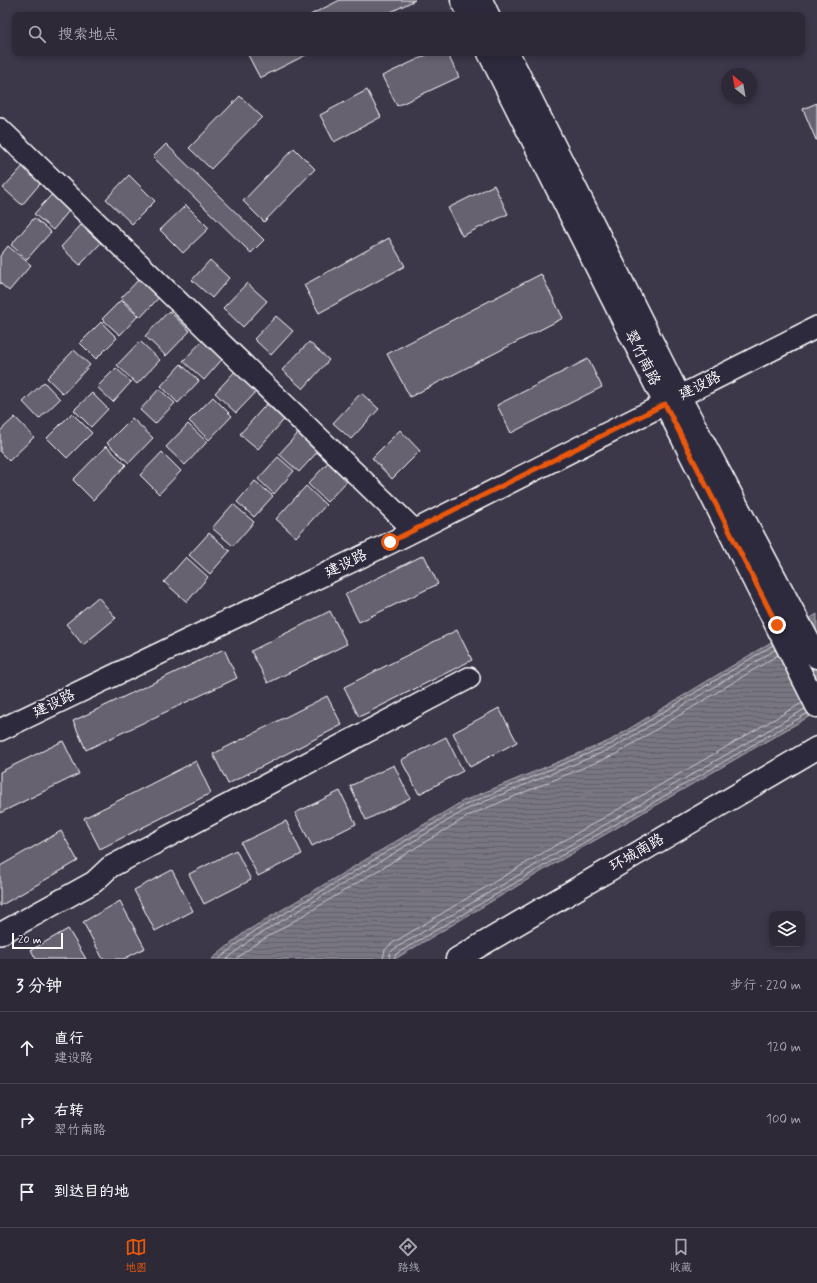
<!DOCTYPE html>
<html lang="zh">
<head>
<meta charset="utf-8">
<style>
	body { margin:0; font-family:Mynerve,"LXGW WenKai TC",sans-serif; background:#393542; color:#f1f3f6 }
	.controls { position:absolute; right:12px; bottom:12px; display:grid; overflow:hidden; border-radius:8px; box-shadow:0 2px 6px #0003 }
	.controls button { width:36px; height:36px; display:grid; place-items:center; padding:0; border:0; border-bottom:1px solid #484552; background:#2d2937; color:#f1f3f6; font:20px sans-serif }
	.compass { position:absolute; left:721px; top:68px; width:36px; height:36px; border-radius:50%; background:#2d2937; box-shadow:0 2px 6px #0003; rotate:329deg }
	.scale { position:absolute; left:12px; bottom:10px; width:51px; box-sizing:border-box; padding-left:4px; border:2px solid #fff; border-top:0; font-size:11px; line-height:14px; white-space:nowrap; color:#fff; -webkit-text-stroke:3px #2f2a3d; paint-order:stroke }
	.stop { position:absolute; width:12px; height:12px; margin:-9px; border:3px solid #ea580c; border-radius:50%; background:#fff }
	.stop.end { background:#ea580c; border-color:#fff; box-shadow:0 1px 4px #0008 }
	.list { margin:0; padding:0; list-style:none }
	h2 { display:flex; justify-content:space-between; align-items:center; height:52px; margin:0; padding:0 16px; font-size:17px }
	h2 small { font-size:13px; font-weight:400; color:#a7a6ad }
	.list li { display:grid; grid-template-columns:26px 1fr auto; gap:12px; align-items:center; box-sizing:border-box; height:72px; padding:0 16px; border-top:1px solid #484552 }
	.list b { display:block; font-size:15px; white-space:nowrap }
	.list p { margin:0; font-size:13px; white-space:nowrap; color:#a7a6ad }
	.list em { font-size:13px; font-style:normal; color:#a7a6ad }
	.icon { flex:none; width:22px; height:22px; fill:none; stroke:currentColor; stroke-width:2; stroke-linecap:round; stroke-linejoin:round }
	.map { position:relative; flex:none; width:817px; height:959px; overflow:hidden }
	.search { position:absolute; background:#2d2937; box-shadow:0 2px 6px #0003; left:12px; right:12px; top:12px; height:44px; display:flex; align-items:center; gap:10px; box-sizing:border-box; padding:0 14px; border-radius:8px; color:#a7a6ad; font-size:15px }
	.sheet { height:268px; background:#2d2937 }
	nav { display:flex; justify-content:space-around; align-items:center; box-sizing:border-box; height:56px; border-top:1px solid #484552; background:#2d2937; font-size:11px; color:#a7a6ad }
	nav a { display:grid; justify-items:center; gap:2px }
	nav .on { color:#ea580c }
	.map>svg:first-child { display:block }
	.water { fill:url(#water-rules); stroke:#afadb4 }
	.lines { fill:none; stroke-linecap:round; stroke-linejoin:round }
	.shore { stroke:#c9c8cd; stroke-width:1 }
	.building { fill:#666270; stroke:#fff }
	.minor-casing { stroke:#fff; stroke-width:24 }
	.major-casing { stroke:#fff; stroke-width:25 }
	.minor { stroke:#2f2a3d; stroke-width:21 }
	.major { stroke:#2f2a3d; stroke-width:22 }
	.route { stroke:#ea580c; stroke-width:5 }
	.labels { text-anchor:middle; dominant-baseline:central; stroke-width:4; stroke-linejoin:round; paint-order:stroke }
	.street-label { font-size:15px; fill:#fff; stroke:#2f2a3d }
</style>
</head>
<body>
<div class="map">
<svg width="817" height="959" viewBox="0 0 817 959">
	<defs>
		<pattern id="water-rules" width="6" height="5" patternUnits="userSpaceOnUse"><rect width="6" height="5" fill="#797682"/><path d="M0 2.5h6" fill="none" stroke="#626167"/></pattern>
	</defs>
	<rect width="100%" height="100%" fill="#3c3749"/>
	<filter id="ink" filterUnits="userSpaceOnUse"><feTurbulence type="fractalNoise" baseFrequency=".025" numOctaves="2"/><feDisplacementMap in="SourceGraphic" scale="8" xChannelSelector="R" yChannelSelector="G"/><feConvolveMatrix kernelMatrix="1 2 1 2 8 2 1 2 1" color-interpolation-filters="sRGB"/></filter>
	<g filter="url(#ink)">
		<path class="water" d="M817,614V712L554,864L395,959H212L245,932L463,801L609,741Z"/>
		<g class="lines">
			<path class="shore" d="M219,959L247,936L465,805L611,744L773,645
				M227,959L250,940L467,809L613,748L775,650
				M236,959L254,945L470,815L616,754L778,655
				M383,959L385,950L391,944L546,851L802,703
				M389,959L390,953L394,949L549,857L805,709
				M394,959L396,954L552,861L808,713"/>
		</g>
		<path class="building" d="M340,0H415L385,15H310Z
			M247,53H310L260,78Z
			M431,53H447L459,77L397,106L382,76Z
			M367,90L381,117L334,142L320,115Z
			M240,96L262,117L211,169L189,148Z
			M817,103V140H816L803,109Z
			M166,144L264,240L251,253L153,157Z
			M294,148L315,169L264,222L243,201Z
			M26,163L44,179L22,205L3,188Z
			M129,175L155,201L132,224L106,199Z
			M494,185L508,214L462,236L448,208Z
			M55,191L73,206L53,230L34,214Z
			M186,205L209,228L183,253L160,230Z
			M34,218L51,232L27,259L11,245Z
			M81,225L101,243L80,265L61,247Z
			M389,238L405,266L319,313L304,285Z
			M8,246L31,265L9,291L0,283V256Z
			M210,260L229,278L212,298L192,280Z
			M144,274L163,293L141,317L121,298Z
			M541,274L563,318L410,397L387,354Z
			M247,283L267,301L243,327L223,308Z
			M121,300L138,316L120,335L102,319Z
			M169,311L190,331L166,356L145,336Z
			M276,316L293,331L271,355L254,339Z
			M101,322L117,338L96,359L80,343Z
			M205,338L225,356L204,380L183,361Z
			M140,341L160,360L137,384L117,365Z
			M309,342L329,360L303,389L282,370Z
			M74,350L90,365L63,394L47,378Z
			M588,359L602,387L511,433L497,405Z
			M181,364L199,381L178,403L161,386Z
			M239,367L261,387L236,413L215,393Z
			M116,368L131,382L113,402L97,387Z
			M44,382L60,399L39,419L23,402Z
			M159,389L175,403L155,424L140,410Z
			M92,393L108,409L91,427L74,410Z
			M361,393L379,409L351,439L333,423Z
			M213,397L232,416L209,440L189,421Z
			M271,399L289,414L258,449L240,434Z
			M72,413L92,433L67,458L47,438Z
			M15,417L34,437L9,461L0,452V431Z
			M132,418L153,438L129,463L107,443Z
			M188,424L207,442L185,465L166,447Z
			M301,430L321,448L299,472L279,454Z
			M400,430L420,451L392,479L372,458Z
			M106,446L126,465L93,500L73,480Z
			M162,452L181,471L159,494L140,475Z
			M278,457L294,471L274,494L258,479Z
			M332,458L352,476L327,502L308,484Z
			M255,481L273,496L254,517L237,502Z
			M306,486L326,505L296,537L276,519Z
			M233,504L254,522L233,546L212,528Z
			M209,533L230,551L210,574L189,555Z
			M424,555L438,584L359,622L345,594Z
			M186,557L208,577L187,602L164,582Z
			M98,597L116,618L83,645L66,624Z
			M330,611L347,644L268,683L251,651Z
			M457,630L472,660L359,717L344,687Z
			M224,649L237,678L86,750L73,721Z
			M327,696L342,725L228,784L213,754Z
			M499,708L517,742L470,767L453,733Z
			M446,737L463,771L419,794L401,760Z
			M63,741L79,774L0,813V772Z
			M196,761L211,793L100,849L84,818Z
			M394,765L410,798L366,820L350,786Z
			M340,791L356,824L312,846L295,813Z
			M286,821L302,854L258,876L241,843Z
			M61,831L78,861L0,906V866Z
			M236,850L251,880L204,904L189,874Z
			M172,870L193,911L155,931L134,890Z
			M120,901L145,948L124,959H103L83,922Z
			M68,929L86,959H36L31,950Z"/>
		<g class="lines">
			<defs>
				<path id="minor" d="M0,129L414,530
					M0,730L390,543L817,327
					M0,934L94,882L110,867L469,678"/>
				<path id="major" d="M462,0L470,15
					M481,0L488,15
					M489,53L817,706
					M508,53L679,396L817,657
					M457,959L817,748"/>
			</defs>
			<use href="#minor" class="minor-casing"/>
			<use href="#major" class="major-casing"/>
			<use href="#minor" class="minor"/>
			<use href="#major" class="major"/>
		</g>
	</g>
	<g class="lines" filter="url(#ink)">
		<path class="route" d="M390,542L665,404L777,625"/>
	</g>
	<g class="labels">
		<g class="street-label">
			<text transform="translate(642 358) rotate(63)">翠竹南路</text>
			<text transform="translate(700 386) rotate(-27)">建设路</text>
			<text transform="translate(346 564) rotate(-26)">建设路</text>
			<text transform="translate(54 704) rotate(-26)">建设路</text>
			<text transform="translate(637 853) rotate(-30)">环城南路</text>
		</g>
	</g>
</svg>
<div class="controls">
<button><svg class="icon" aria-label="layers" viewBox="0 0 24 24"><path d="M12 4l9 5-9 5-9-5zM3 14l9 5 9-5"/></svg></button>
</div>
<svg class="compass" viewBox="-18 -18 36 36"><path d="M0-13l5 13h-10z" fill="#e53935"/><path d="M0 13l5-13h-10z" fill="#a7a6ad"/></svg>
<div class="scale">20 m</div>
<div class="stop" style="left:390px;top:542px"></div>
<div class="stop end" style="left:777px;top:625px"></div>
<div class="search"><svg class="icon" aria-label="search" viewBox="0 0 24 24"><circle cx="10" cy="10" r="6"/><path d="M15 15l6 6"/></svg>搜索地点</div>
</div>
<section class="sheet">
<h2>3 分钟<small>步行 · 220 m</small></h2>
<ul class="list">
<li><svg class="icon" aria-label="ahead" viewBox="0 0 24 24"><path d="M12 20V5M6 11l6-6 6 6"/></svg><div><b>直行</b><p>建设路</p></div><em>120 m</em></li>
<li><svg class="icon" aria-label="right" viewBox="0 0 24 24"><path d="M7 20v-9h11M14 6l5 5-5 5"/></svg><div><b>右转</b><p>翠竹南路</p></div><em>100 m</em></li>
<li><svg class="icon" aria-label="arrive" viewBox="0 0 24 24"><path d="M6 21V4h12l-3 4 3 4H6"/></svg><div><b>到达目的地</b></div></li>
</ul>
</section>
<nav>
<a class="on"><svg class="icon" aria-label="map" viewBox="0 0 24 24"><path d="M3 6l6-2 6 2 6-2v14l-6 2-6-2-6 2zM9 4v14M15 6v14"/></svg>地图</a>
<a><svg class="icon" aria-label="directions" viewBox="0 0 24 24"><path d="M12 3l9 9-9 9-9-9zM9 14v-3h6M13 9l2 2-2 2"/></svg>路线</a>
<a><svg class="icon" aria-label="saved" viewBox="0 0 24 24"><path d="M7 4h10v16l-5-4-5 4z"/></svg>收藏</a>
</nav>
</body>
</html>
